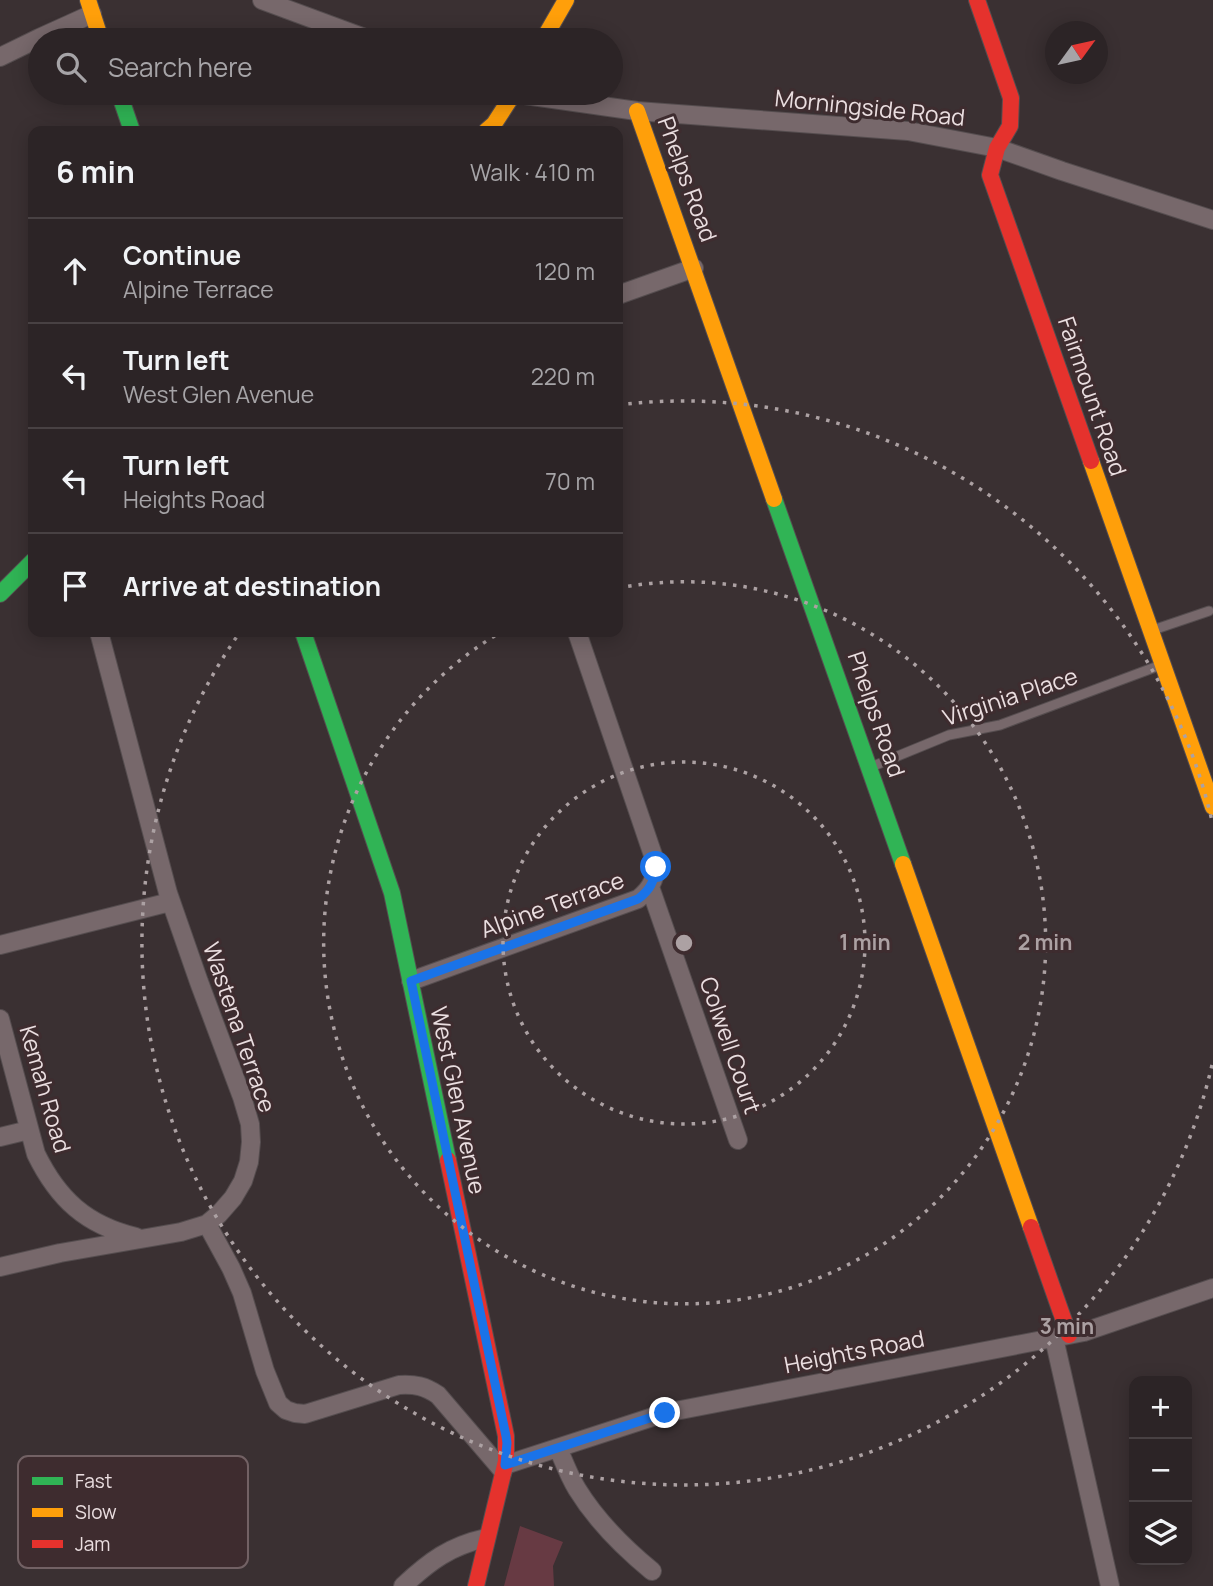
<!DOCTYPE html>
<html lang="en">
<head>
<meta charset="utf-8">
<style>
	body { margin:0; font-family:Manrope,sans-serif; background:#342c2e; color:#f1f3f6 }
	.controls { position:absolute; right:21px; bottom:21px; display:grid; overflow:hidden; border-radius:14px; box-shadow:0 4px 18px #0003 }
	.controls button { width:63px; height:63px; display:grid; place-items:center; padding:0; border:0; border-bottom:2px solid #484143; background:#2c2426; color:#f1f3f6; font:35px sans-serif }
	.compass { position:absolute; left:1045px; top:21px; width:63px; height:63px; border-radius:50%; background:#2c2426; box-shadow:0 4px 18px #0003; rotate:57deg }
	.stop { position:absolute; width:21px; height:21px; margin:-16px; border:5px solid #1a73e8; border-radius:50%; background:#fff }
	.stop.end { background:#1a73e8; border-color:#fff; box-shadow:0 2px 7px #0008 }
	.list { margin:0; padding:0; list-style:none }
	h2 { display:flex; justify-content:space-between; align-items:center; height:91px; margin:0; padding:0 28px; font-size:30px }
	h2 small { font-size:23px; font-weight:400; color:#a6a4a7 }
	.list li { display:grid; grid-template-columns:46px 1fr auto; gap:21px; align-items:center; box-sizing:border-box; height:105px; padding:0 28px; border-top:2px solid #484143 }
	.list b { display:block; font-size:26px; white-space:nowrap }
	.list p { margin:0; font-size:23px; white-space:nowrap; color:#a6a4a7 }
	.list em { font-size:23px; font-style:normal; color:#a6a4a7 }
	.icon { flex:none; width:38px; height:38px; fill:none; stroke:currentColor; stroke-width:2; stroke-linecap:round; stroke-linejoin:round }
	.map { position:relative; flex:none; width:1213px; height:1586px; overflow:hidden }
	.search { position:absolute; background:#2c2426; box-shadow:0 4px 18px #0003; left:28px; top:28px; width:595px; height:77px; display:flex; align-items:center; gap:18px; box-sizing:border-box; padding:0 24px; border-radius:38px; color:#a6a4a7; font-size:26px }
	.panel { position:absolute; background:#2c2426; box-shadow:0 4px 18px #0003; left:28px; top:126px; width:595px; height:511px; border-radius:14px }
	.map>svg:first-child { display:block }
	.green { fill:#673a43 }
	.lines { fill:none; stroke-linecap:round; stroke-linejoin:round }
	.lane-casing { stroke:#554d4f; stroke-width:11 }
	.street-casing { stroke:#554d4f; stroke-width:20 }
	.fast-casing { stroke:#554d4f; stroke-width:18 }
	.slow-casing { stroke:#554d4f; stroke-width:18 }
	.jam-casing { stroke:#554d4f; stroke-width:18 }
	.lane { stroke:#77686b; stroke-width:9 }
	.street { stroke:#77686b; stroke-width:18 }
	.fast { stroke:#30b455; stroke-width:16 }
	.slow { stroke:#ff9f0a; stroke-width:16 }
	.jam { stroke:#e5322d; stroke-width:16 }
	.route { stroke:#1a73e8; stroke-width:9 }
	.ring { fill:none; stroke:#aca1a3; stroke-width:3.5; stroke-dasharray:3.5 7 }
	.labels { text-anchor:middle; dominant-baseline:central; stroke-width:6; stroke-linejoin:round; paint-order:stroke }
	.street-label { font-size:23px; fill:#eadee0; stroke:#3e2c2f }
	.key { fill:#3e2c2f; stroke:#726164; stroke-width:2 }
	.key-label { font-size:19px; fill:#eadee0 }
	.centre { fill:#aca1a3; stroke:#3e2c2f; stroke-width:3.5 }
	.ring-label { font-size:21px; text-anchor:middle; font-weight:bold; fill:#aca1a3; stroke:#3e2c2f; stroke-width:6; stroke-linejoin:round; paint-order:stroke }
</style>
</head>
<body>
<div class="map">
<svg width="1213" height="1586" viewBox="0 0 1213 1586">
	<rect width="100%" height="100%" fill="#3a3032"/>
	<path class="green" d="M520,1526L563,1542L553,1566L554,1586H504Z"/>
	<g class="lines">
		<defs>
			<path id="lane" d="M1153,630L1209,611
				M871,767L949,735L1000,725L1161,665"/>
			<path id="street" d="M262,0L370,40
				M0,57L39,38L92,14
				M511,93L637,111L908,131L997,148L1062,171L1213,220
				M618,295L694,268
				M650,887L738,1140
				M0,945L170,902
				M411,981L638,899C652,888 658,876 654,858L577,632
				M0,1019L36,1154C58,1199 86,1225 136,1237
				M0,1137L29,1130
				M207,1224L231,1268L242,1293L265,1371L278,1403L286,1410L295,1413L305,1414L399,1385C415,1384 425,1386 438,1395L503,1471
				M0,1267L60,1253L181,1232L207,1224L219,1214L233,1198L243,1181L249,1162L251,1142L250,1124L242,1097L199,982L168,893L99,632
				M1054,1338L1110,1586
				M558,1448C564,1462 569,1476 577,1489C596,1520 624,1548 652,1571
				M505,1465L665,1413L1084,1332L1213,1288
				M403,1586C430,1561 450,1546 486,1538"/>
			<path id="fast" d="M119,93L132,131
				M774,499L903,864
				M0,594L33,561
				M303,632L392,893L448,1160"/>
			<path id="slow" d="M88,0L101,40
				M543,40L566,0
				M637,111L774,499
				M486,131L494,124L514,93
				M1091,461L1213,807
				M903,864L1031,1227"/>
			<path id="jam" d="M977,0L1011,98L1010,126L997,148L990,175L1091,461
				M448,1160L506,1436V1461L476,1586
				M1031,1227L1069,1335"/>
		</defs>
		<use href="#lane" class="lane-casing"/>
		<use href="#street" class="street-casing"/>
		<use href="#fast" class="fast-casing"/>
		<use href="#slow" class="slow-casing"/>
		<use href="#jam" class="jam-casing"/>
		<use href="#lane" class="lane"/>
		<use href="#street" class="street"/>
		<use href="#fast" class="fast"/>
		<use href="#slow" class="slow"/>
		<use href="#jam" class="jam"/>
	</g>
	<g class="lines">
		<path class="route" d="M656,867C654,882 650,890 638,899L411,981L506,1436L507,1443L505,1465L665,1413"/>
	</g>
	<g class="ring">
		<circle cx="684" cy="943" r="181"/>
		<path d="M618 588A361 361 0 1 1 501 632"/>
		<path d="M1212 1065A542 542 0 1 1 240 632M618 405A542 542 0 0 1 1212 821"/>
	</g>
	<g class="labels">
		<g class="street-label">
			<text transform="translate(870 107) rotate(6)">Morningside Road</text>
			<text transform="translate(688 179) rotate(70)">Phelps Road</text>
			<text transform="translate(1093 396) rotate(71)">Fairmount Road</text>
			<text transform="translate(1010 696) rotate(-18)">Virginia Place</text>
			<text transform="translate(877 714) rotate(71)">Phelps Road</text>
			<text transform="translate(552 904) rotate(-20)">Alpine Terrace</text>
			<text transform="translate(240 1027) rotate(71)">Wastena Terrace</text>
			<text transform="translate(731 1045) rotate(71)">Colwell Court</text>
			<text transform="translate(46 1089) rotate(74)">Kemah Road</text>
			<text transform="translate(459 1100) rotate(78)">West Glen Avenue</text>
			<text transform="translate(854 1351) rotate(-11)">Heights Road</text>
		</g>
	</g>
	<rect x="18" y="1456" width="230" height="112" rx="10" class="key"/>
	<rect x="32" y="1477" width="31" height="8" fill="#30b455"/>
	<rect x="32" y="1508" width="31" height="9" fill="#ff9f0a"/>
	<rect x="32" y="1540" width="31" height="8" fill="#e5322d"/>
	<g class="key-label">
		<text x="75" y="1488">Fast</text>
		<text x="75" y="1519">Slow</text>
		<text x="75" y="1551">Jam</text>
	</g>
	<circle cx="684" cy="943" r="10" class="centre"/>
	<g class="ring-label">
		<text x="865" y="950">1 min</text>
		<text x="1045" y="950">2 min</text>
		<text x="1067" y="1334">3 min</text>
	</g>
</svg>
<div class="controls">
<button>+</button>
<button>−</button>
<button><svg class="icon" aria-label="layers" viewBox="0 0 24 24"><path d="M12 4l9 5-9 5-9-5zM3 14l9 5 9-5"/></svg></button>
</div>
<svg class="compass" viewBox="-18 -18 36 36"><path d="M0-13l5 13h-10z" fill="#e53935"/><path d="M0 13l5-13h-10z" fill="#a6a4a7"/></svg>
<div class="stop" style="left:656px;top:867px"></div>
<div class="stop end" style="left:665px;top:1413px"></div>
<div class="search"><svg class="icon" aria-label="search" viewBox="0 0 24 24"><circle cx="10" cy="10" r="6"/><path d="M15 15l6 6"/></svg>Search here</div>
<section class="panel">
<h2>6 min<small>Walk · 410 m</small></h2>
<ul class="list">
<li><svg class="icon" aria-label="ahead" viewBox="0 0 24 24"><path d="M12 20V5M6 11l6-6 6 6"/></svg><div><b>Continue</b><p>Alpine Terrace</p></div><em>120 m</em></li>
<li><svg class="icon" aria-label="left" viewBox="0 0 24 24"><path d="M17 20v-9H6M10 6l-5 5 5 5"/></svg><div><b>Turn left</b><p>West Glen Avenue</p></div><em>220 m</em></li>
<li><svg class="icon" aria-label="left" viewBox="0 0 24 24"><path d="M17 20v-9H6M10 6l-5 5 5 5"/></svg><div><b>Turn left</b><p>Heights Road</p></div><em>70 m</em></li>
<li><svg class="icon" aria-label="arrive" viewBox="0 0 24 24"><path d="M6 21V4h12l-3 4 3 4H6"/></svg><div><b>Arrive at destination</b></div></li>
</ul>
</section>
</div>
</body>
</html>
